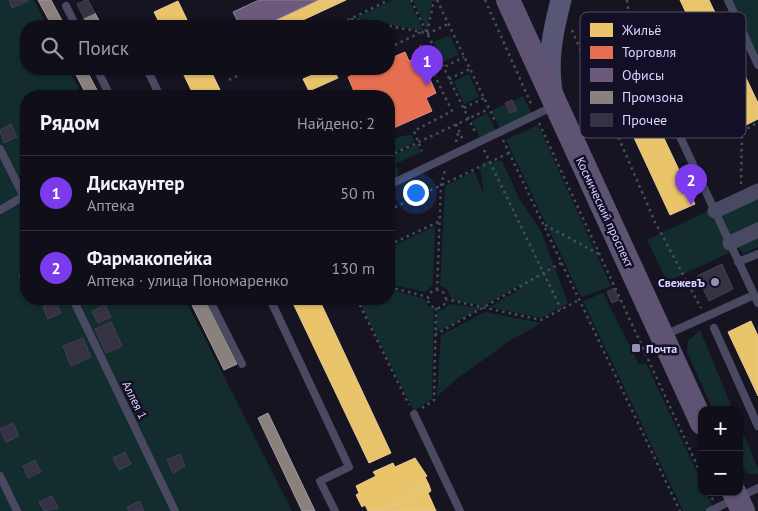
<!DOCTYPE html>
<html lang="ru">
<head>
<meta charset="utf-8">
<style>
	body { margin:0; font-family:"PT Sans",sans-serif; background:#191822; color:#f1f3f6 }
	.controls { position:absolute; right:15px; bottom:15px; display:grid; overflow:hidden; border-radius:10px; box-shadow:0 1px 4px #0004 }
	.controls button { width:45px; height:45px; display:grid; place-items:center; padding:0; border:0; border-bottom:1px solid #302f38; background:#100f19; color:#f1f3f6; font:25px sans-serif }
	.you { position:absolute; left:415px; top:192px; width:18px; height:18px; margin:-12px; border:4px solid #fff; border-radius:50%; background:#1a73e8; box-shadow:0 0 0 8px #1a73e833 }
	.badge { display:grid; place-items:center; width:32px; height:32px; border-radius:50%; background:#7c3aed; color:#fff; font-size:16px; font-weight:700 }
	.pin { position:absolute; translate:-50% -41px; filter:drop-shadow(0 1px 2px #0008) }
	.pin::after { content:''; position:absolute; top:26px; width:18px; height:15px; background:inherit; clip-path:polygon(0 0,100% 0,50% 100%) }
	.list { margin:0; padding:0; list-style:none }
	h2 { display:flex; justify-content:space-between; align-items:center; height:65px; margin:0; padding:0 20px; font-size:21px }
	h2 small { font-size:16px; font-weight:400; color:#9c9ca2 }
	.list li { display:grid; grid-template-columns:32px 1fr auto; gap:15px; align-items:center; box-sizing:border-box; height:75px; padding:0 20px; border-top:1px solid #302f38 }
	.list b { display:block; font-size:19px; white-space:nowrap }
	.list p { margin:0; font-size:16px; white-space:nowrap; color:#9c9ca2 }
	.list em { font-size:16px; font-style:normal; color:#9c9ca2 }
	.icon { flex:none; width:28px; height:28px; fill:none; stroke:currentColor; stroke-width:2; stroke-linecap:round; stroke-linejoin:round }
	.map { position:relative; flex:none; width:758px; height:511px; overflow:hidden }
	.search { position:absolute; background:#100f19; box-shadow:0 1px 4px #0004; left:20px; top:20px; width:375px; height:55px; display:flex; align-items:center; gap:12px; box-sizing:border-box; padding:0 18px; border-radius:20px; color:#9c9ca2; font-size:19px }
	.panel { position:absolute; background:#100f19; box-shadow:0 1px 4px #0004; left:20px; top:90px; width:375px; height:215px; border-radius:20px }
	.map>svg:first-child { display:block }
	.green { fill:#132c2d }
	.homes { fill:#e9c46a; stroke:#e4c997 }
	.shops { fill:#e76f51; stroke:#e38d85 }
	.offices { fill:#6d597a; stroke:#8d7ea2 }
	.industry { fill:#8a817c; stroke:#a29aa3 }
	.building { fill:#343243; stroke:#433f54 }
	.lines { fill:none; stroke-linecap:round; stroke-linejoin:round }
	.path { stroke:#44505f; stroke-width:2.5; stroke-dasharray:2.5 4; stroke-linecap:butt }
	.lane { stroke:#4a4962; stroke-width:8 }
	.street { stroke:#4a4962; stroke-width:15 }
	.secondary { stroke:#575674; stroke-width:21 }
	.primary { stroke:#5e5373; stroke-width:24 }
	.poi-dot { fill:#9591b1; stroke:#130f26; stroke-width:2 }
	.labels { text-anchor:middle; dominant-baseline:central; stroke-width:5; stroke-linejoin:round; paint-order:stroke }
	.street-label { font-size:12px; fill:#d9d4ff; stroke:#130f26 }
	.poi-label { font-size:12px; font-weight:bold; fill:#d9d4ff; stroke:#130f26; text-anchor:end }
	.key { fill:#130f26; stroke:#4e4a67; stroke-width:1 }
	.key-label { font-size:14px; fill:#d9d4ff }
</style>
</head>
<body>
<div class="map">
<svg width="758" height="511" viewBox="0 0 758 511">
	<rect width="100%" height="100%" fill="#161421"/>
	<path class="green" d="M0,0H34L47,26H26V69H69L82,96H26V299H185L292,511H0Z
		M393,0H409L424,31L355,18Z
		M413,0H432L427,30Z
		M731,0H758V58Z
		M450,35L459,55L443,62L434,42Z
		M469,74L479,97L464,104L454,81Z
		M523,96L532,114L500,129L491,111Z
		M487,113L496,130L480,138L472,121Z
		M538,125L611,286L581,297L506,140Z
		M407,135H411L415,140L407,147L389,154V140Z
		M417,144L421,152L395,164L399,172L396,178L389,181V159L395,163L393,155Z
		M502,161L519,198L541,231L568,303L541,318L490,307L520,289L518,286L484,306L452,300L447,289L440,286L445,186L474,171L484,195L480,167L485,162Z
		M758,187V247L743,254L739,248L667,282L647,240Z
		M435,226L433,285L425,292L389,284V248Z
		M389,289L425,299L428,306L434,310L432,399L414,411L358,299H389Z
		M603,293L639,365L646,363L702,483V492H706L713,507L704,511H683L583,301Z
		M449,304L482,308L436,333L437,311L444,309Z
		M485,312L541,323L508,342L458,378L437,396L441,335Z
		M700,330L733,410H713L687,352L688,341Z
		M739,424L758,468V474H749L739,466Z"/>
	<path class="homes" d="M318,0H346L290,26H263Z
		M680,0H709L758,103V119L740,128Z
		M178,1L190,26H161L154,12Z
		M613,30L695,204L670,215L589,41Z
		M181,69H210L223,96H194Z
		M326,69H333L338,78L309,91L303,79Z
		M291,299H319L391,453L369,463Z
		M751,321L758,336V396L728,332Z
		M415,458L427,476L425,477L429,485L408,495L410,499L390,508L389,504L375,511H368L365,505L362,507L356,495L359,493L356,486L376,476L373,472L393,463L395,467Z
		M429,485L431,491L428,493L436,511H375L389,504L390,508L410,499L408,495Z"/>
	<path class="shops" d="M405,52L409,61L420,56L436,93L426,98L432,111L389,130V96H356L348,77L367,69H389V59Z"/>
	<path class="offices" d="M259,0H318L263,26H240L233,12Z"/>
	<path class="industry" d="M38,0H51L65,26H52Z
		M95,13L102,26H88L84,18Z
		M73,69H86L100,96H87Z
		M189,299H205L237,364L224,370Z
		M268,413L315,511H302L258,418Z"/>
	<path class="building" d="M9,0H27L28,1L12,8Z
		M86,0H88L95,13L84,18L77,4Z
		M512,100L517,110L510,113L505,103Z
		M11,124L17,137L4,143L0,130Z
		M722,264L733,289L709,301L697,276Z
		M26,272V287L24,288L19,275Z
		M614,288L619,300L612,303L607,292Z
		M55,301L61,313L48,319L43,307Z
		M105,305L111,317L98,323L92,311Z
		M111,322L122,346L106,353L95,329Z
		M83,338L91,357L71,366L63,346Z
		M13,423L19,436L6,442L0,429Z
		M125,452L131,464L119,470L113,458Z
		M180,454L185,466L173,473L167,460Z
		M35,460L41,472L28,478L23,466Z
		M52,496L58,508L44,511L39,502Z
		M140,501L144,511H129L127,507Z"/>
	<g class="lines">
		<path class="path" d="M411,0L476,134
			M437,0L496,123
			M485,0L532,106
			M627,0L630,24
			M351,19L427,33L434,0
			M336,26L389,0
			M572,30L655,222L701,308
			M427,34L448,24
			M420,45L452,111L414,131L422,151
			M389,48L421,32
			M339,71L344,69
			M428,75L464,57
			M449,79L470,69
			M229,80L251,69
			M464,108L484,98
			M539,123L702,476
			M456,124L463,140
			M503,140L680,511
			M456,142L459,130
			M484,150L561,309
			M389,156L489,109
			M741,184L742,132L758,122
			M389,210L509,153
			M545,225L599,254
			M389,229L395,242
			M389,245L440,221
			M389,287L428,297
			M437,290L441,185L445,170
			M428 299a9 9 0 1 1 18 0a9 9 0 1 1-18 0Z
			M357,299L409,405
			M445,299L541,320L579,300
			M435,335L561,263
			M422,408L434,400L436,307
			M709,492L713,500"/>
		<path class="lane" d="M728,0L758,65
			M66,6L76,26
			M631,32L758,303
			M97,69L110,96
			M147,69L160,96
			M0,149L26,201
			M389,185L554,106
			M0,210L26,195
			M738,262L758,254
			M73,299L175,511
			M209,299L242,364
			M270,299L349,467L320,481L335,511
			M714,328L758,426
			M665,335L754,295
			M414,414L460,511
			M0,476L17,511
			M710,511L758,488"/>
		<path class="street" d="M715,211L758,191
			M730,243L758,230"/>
		<path class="secondary" d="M552,91C547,59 553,31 561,0"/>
		<path class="primary" d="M508,0L702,423
			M734,492L743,511"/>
	</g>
	<g class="poi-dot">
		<circle cx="715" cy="282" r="5"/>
		<rect x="631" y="343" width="10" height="10" rx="2.5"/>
	</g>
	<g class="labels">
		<g class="street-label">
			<text transform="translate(605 212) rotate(65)">Космический проспект</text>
			<text transform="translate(135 400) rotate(64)">Аллея 1</text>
		</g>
		<g class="poi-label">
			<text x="705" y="282">СвежевЪ</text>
			<text x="646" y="348" text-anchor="start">Почта</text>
		</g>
	</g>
	<rect x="580" y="12" width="166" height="126" rx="8" class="key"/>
	<rect x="590" y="23" width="23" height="14" fill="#e9c46a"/>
	<rect x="590" y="46" width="23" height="13" fill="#e76f51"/>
	<rect x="590" y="68" width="23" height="14" fill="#6d597a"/>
	<rect x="590" y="91" width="23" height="13" fill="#8a817c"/>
	<rect x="590" y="113" width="23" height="14" fill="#343243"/>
	<g class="key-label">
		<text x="622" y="35">Жильё</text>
		<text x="622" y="57">Торговля</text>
		<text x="622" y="80">Офисы</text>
		<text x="622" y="102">Промзона</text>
		<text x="622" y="125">Прочее</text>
	</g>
</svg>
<div class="controls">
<button>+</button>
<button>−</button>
</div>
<div class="you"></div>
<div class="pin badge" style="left:427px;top:86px">1</div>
<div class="pin badge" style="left:691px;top:205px">2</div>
<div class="search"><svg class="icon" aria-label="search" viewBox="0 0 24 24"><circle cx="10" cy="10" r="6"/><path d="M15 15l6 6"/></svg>Поиск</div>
<section class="panel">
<h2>Рядом<small>Найдено: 2</small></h2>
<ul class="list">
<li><span class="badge">1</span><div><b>Дискаунтер</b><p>Аптека</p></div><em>50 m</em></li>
<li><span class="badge">2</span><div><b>Фармакопейка</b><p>Аптека · улица Пономаренко</p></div><em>130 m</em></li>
</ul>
</section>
</div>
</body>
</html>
